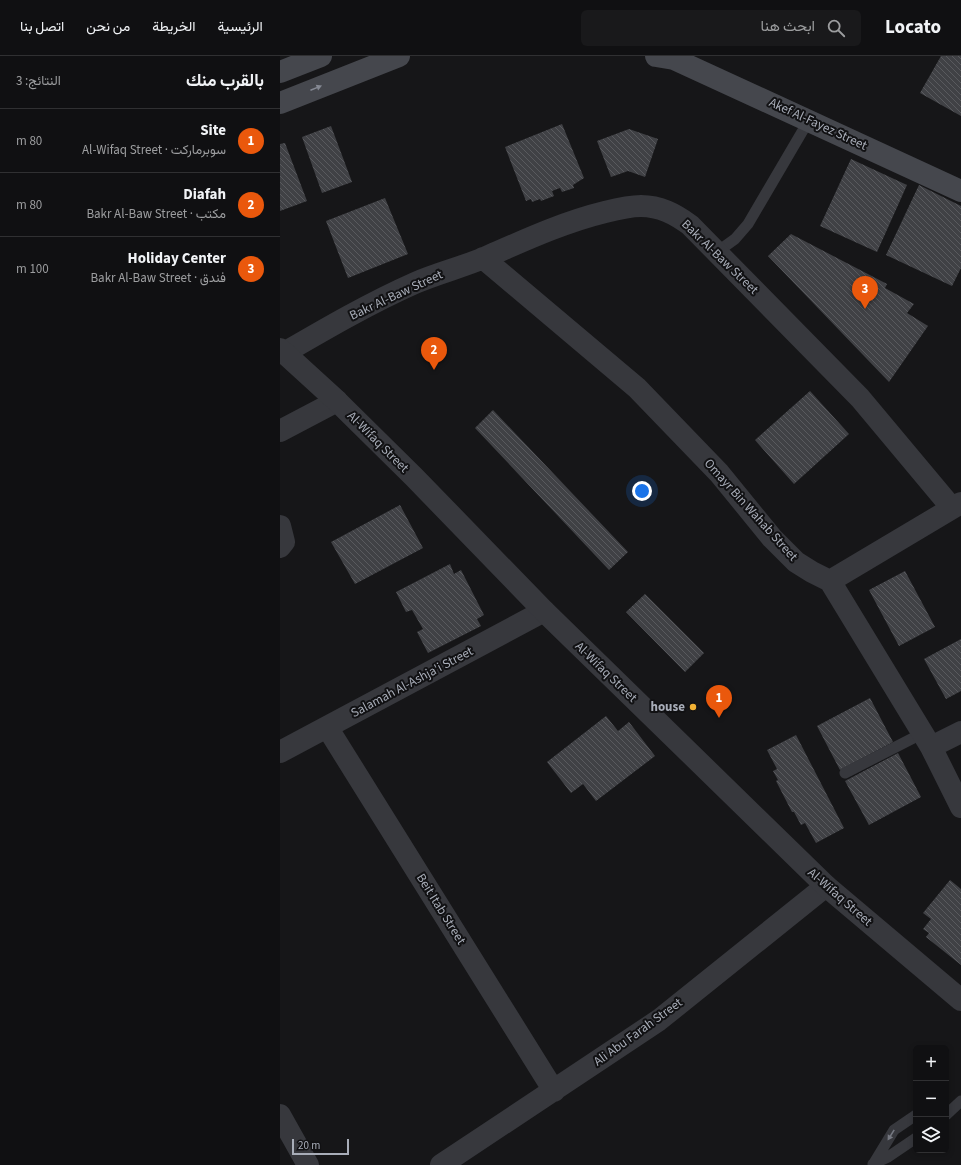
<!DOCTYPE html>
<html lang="ar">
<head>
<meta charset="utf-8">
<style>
	body { margin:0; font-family:"Source Sans 3",Vazirmatn,sans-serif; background:#19191b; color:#f1f3f6; direction:rtl }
	.controls { position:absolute; right:12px; bottom:12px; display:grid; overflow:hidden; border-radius:6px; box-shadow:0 2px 6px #0003 }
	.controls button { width:36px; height:36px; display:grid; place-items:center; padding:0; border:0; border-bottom:1px solid #303032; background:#101012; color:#f1f3f6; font:20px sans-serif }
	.scale { position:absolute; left:12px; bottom:10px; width:57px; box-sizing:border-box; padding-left:4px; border:2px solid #a8adb8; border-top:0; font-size:11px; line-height:14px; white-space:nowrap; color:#a8adb8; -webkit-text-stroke:3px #111113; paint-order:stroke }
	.you { position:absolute; left:362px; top:435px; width:14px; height:14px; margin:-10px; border:3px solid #fff; border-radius:50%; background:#1a73e8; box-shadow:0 0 0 6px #1a73e833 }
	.badge { display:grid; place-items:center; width:26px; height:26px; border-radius:50%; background:#ea580c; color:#fff; font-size:13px; font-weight:700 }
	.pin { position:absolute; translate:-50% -33px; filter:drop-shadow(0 1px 2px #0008) }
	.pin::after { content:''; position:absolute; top:21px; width:14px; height:12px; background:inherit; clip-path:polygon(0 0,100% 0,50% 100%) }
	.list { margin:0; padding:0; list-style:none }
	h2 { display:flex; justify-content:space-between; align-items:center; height:52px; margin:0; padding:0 16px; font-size:17px }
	h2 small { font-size:13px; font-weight:400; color:#9c9d9f }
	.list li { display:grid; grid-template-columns:26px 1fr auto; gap:12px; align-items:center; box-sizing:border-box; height:64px; padding:0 16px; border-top:1px solid #303032 }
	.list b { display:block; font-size:15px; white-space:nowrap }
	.list p { margin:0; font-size:13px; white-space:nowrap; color:#9c9d9f }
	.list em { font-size:13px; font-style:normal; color:#9c9d9f }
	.icon { flex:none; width:22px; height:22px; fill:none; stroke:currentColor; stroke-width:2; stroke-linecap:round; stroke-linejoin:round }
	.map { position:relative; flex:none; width:681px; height:1109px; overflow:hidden; direction:ltr }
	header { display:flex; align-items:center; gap:24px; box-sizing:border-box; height:56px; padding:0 20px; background:#101012; border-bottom:1px solid #303032 }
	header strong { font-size:19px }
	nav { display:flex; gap:22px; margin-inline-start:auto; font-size:14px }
	.search { width:280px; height:36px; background:#19191b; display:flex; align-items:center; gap:10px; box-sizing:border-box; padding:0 14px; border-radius:6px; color:#9c9d9f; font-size:15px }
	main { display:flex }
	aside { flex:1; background:#101012 }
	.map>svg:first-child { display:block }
	.building { fill:url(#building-back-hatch) }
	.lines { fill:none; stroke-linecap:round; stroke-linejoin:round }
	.service { stroke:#37383d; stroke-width:11 }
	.minor { stroke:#37383d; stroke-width:22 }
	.tertiary { stroke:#37383d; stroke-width:22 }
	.secondary { stroke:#45474d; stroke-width:22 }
	.oneway { fill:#858993 }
	.oneway2 { fill:#757881 }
	.poi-dot { fill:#f2b134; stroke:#111113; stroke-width:1.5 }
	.labels { text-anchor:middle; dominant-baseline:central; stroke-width:4; stroke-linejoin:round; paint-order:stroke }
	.street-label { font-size:13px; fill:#a8adb8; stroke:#111113 }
	.poi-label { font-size:13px; font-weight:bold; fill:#a8adb8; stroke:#111113; text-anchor:end }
</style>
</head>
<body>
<header>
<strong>Locato</strong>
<div class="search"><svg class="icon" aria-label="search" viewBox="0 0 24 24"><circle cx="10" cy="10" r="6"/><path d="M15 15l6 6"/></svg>ابحث هنا</div>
<nav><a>الرئيسية</a><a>الخريطة</a><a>من نحن</a><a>اتصل بنا</a></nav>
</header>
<main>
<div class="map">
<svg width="681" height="1109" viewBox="0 0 681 1109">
	<defs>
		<pattern id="building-back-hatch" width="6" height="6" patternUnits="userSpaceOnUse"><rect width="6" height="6" fill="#404145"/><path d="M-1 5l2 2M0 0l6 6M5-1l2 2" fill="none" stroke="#595a5e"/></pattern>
	</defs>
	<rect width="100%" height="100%" fill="#161618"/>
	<path class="building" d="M661,0H681V60L640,37Z
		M282,68L304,122L293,129L294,132L282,136L280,132L272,135L274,140L261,145L260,143L252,146L251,143L246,145L225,91Z
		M51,70L72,126L42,137L22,81Z
		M349,73L378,83L365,121L348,115L331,121L317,85Z
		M5,87L27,145L0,155V88Z
		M571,103L627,129L597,196L540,170Z
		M639,129L681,150V212L672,230L606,199Z
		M105,142L128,198L68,222L46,165Z
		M511,178L607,228L605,232L634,248L627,257L648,270L609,326L488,200Z
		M530,335L569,378L514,428L475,384Z
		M213,354L348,496L329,514L195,372Z
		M120,449L143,492L75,528L51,486Z
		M170,508L174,518L181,514L204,559L197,563L201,570L148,597L137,576L143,573L132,554L126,556L116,536Z
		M625,515L655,571L619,590L589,534Z
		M365,538L424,597L405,616L346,556Z
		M681,583V635L666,643L644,603Z
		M590,642L613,686L560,714L537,670Z
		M326,660L338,675L349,666L375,700L316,745L303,728L291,737L267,706Z
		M516,679L564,772L536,787L525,767L521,769L514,756H512L496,725L498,724L493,715L497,713L487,694Z
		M618,697L641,741L589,769L565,725Z
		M670,824L681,833V909L646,881L649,877L643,873L651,863L643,857Z"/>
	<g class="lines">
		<path class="service" d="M437,196L455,183L468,168L529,64
			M565,717L643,677
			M666,1059L681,1045
			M594,1107L614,1074L636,1059
			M593,1108L608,1101L636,1082"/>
		<path class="minor" d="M203,202L357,332L439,417L492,482L516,506L532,516L550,525L651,691L681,751
			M4,297C47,272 90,247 135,227C158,217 183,211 206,201C245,184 284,166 325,156C337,153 349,150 361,150C380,150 395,158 410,169L580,342L672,452
			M0,375L57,345
			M0,470L4,486L0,491
			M550,525L681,447
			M47,671L274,1035
			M651,691L681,676
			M0,696L264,555
			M0,1059L28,1109
			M161,1109L379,964L546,830"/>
		<path class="tertiary" d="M0,293L57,345L134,421L264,555L546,830L681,944"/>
		<path class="secondary" d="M376,0L394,3L681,135
			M0,16L41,0
			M0,47L119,0"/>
	</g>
	<defs><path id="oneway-solid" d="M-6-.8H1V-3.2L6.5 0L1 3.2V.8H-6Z"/></defs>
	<use class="oneway" href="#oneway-solid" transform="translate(36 32) rotate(-22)"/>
	<use class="oneway2" href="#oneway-solid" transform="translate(611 1079) rotate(122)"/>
	<circle class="poi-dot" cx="413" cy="651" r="4"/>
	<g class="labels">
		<g class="street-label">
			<text transform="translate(538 68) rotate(25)">Akef Al-Fayez Street</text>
			<text transform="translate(440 201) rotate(44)">Bakr Al-Baw Street</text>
			<text transform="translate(116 239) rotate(-25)">Bakr Al-Baw Street</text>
			<text transform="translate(98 386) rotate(45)">Al-Wifaq Street</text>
			<text transform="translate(471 454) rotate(48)">Omayr Bin Wahab Street</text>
			<text transform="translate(326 616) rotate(44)">Al-Wifaq Street</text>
			<text transform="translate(132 626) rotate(-28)">Salamah Al-Ashja'i Street</text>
			<text transform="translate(560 841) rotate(41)">Al-Wifaq Street</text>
			<text transform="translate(161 853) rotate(58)">Beit Itab Street</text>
			<text transform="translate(358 976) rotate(-36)">Ali Abu Farah Street</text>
		</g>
		<g class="poi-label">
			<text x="405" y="651">house</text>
		</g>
	</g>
</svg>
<div class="controls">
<button>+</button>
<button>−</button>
<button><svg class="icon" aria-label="layers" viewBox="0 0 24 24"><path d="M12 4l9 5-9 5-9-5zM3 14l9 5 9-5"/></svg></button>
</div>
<div class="scale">20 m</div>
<div class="you"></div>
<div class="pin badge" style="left:439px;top:662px">1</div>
<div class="pin badge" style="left:154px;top:314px">2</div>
<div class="pin badge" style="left:585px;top:253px">3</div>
</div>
<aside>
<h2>بالقرب منك<small>النتائج: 3</small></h2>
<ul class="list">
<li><span class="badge">1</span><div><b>Site</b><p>سوبرماركت · Al-Wifaq Street</p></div><em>80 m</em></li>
<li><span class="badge">2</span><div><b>Diafah</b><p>مكتب · Bakr Al-Baw Street</p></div><em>80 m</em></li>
<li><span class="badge">3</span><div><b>Holiday Center</b><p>فندق · Bakr Al-Baw Street</p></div><em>100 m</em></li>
</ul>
</aside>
</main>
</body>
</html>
